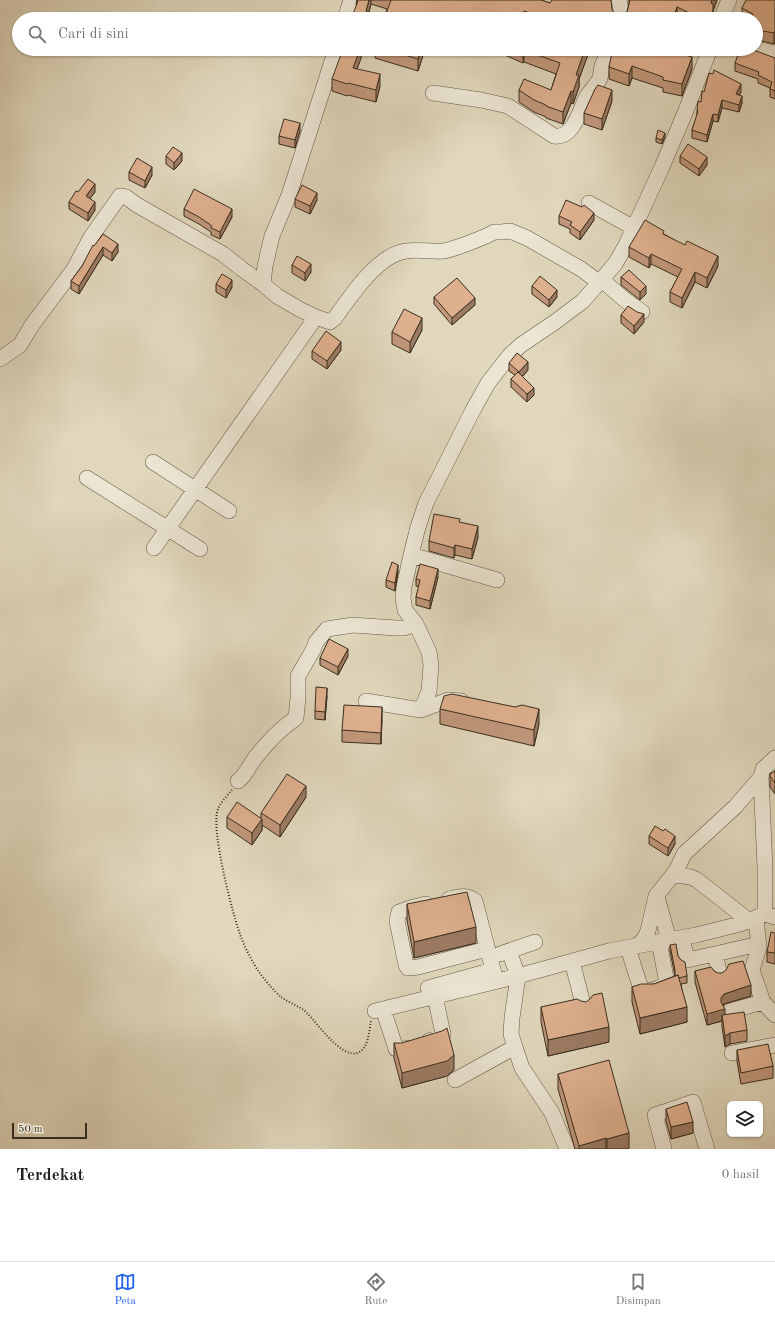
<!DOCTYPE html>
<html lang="id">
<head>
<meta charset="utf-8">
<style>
	body { margin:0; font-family:"Old Standard TT",serif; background:#f6f6f6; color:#202124 }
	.controls { position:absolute; right:12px; bottom:12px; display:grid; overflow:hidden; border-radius:6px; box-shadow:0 1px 3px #0004 }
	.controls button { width:36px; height:36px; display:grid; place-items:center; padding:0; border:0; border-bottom:1px solid #e0e0e0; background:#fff; color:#202124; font:20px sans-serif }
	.scale { position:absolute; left:12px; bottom:10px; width:75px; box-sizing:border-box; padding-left:4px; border:2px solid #3a2e1f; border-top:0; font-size:11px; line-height:14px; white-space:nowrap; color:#3a2e1f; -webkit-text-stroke:3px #ebe5d3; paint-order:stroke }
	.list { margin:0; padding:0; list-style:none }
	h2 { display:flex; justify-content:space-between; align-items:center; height:52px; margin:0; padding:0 16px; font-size:17px }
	h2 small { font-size:13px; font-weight:400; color:#757577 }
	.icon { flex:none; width:22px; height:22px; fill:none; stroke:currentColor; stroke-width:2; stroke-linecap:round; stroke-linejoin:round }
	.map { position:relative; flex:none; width:775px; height:1149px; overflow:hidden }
	.search { position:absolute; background:#fff; box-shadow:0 1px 3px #0004; left:12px; right:12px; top:12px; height:44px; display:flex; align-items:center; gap:10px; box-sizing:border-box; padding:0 14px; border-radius:22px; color:#757577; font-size:15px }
	.sheet { height:112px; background:#fff }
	nav { display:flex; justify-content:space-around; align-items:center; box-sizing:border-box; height:56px; border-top:1px solid #e0e0e0; background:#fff; font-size:11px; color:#757577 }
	nav a { display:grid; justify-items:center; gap:2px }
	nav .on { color:#2563eb }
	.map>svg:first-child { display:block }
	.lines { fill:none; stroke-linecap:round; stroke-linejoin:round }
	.minor-casing { stroke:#645846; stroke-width:16 }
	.path { stroke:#3a2e1f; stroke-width:2; stroke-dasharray:1 2; stroke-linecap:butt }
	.minor { stroke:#ebe5d3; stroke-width:15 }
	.wall { fill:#c0977a; stroke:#3a2e1f }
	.shaded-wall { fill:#9c7b63; stroke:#3a2e1f }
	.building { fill:#dfb08e; stroke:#3a2e1f }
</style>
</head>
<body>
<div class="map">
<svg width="775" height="1149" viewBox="0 0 775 1149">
	<rect width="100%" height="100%" fill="#e0d7bc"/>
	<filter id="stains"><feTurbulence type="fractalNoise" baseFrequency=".005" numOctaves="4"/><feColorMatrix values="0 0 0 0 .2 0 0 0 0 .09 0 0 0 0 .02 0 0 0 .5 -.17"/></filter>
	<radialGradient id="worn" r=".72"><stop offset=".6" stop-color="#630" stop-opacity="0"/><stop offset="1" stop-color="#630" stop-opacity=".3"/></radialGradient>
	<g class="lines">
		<defs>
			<path id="minor" d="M619,0L621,10L620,19
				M345,19L351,0
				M721,19L729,0
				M756,49L775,53
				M433,93L481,100L508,106L554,136C574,139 580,109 587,96C591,90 597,85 600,78C601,75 601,70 602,66C604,61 607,55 609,49
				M589,203L634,228
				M602,280L625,300L642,312
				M263,284L265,266L272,236L289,195L336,49
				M0,359L20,345L32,325L74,269L91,237L120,196L126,197L137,205L223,254L242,269L263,284L277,296L301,310L316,317L330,322L335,318C351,296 377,255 406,251C418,249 431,252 443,251C452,250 486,237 494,232H501L510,231L527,238L581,269L600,283
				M153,462L229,511
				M87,478L200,549
				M154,548L316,317
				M411,555L497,580
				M366,701L421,710
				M461,701L448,700L421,710L429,691L431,665L429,652L416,624L405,610L403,598L404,587L411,555L418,527L426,503L473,410L488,383L510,355L521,345L555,322L583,301L615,264L626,245L662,167L685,113L710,49
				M238,781C246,775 249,766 255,758C266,744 281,728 296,718L298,698V676L313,650L316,642L327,629L353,625L396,628H404L416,624
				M674,875L691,877L697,880L748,920
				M657,897L669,940
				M449,899C458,897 467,894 475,901L496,981
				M426,904L410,908L399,912L397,921L406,965L408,968L418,967L487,949
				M765,914V868L761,777L763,769L775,758
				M756,918L759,947L752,970L763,1002L775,1015
				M682,938L687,960L715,954L720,975
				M637,946L644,939L648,931L656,896L676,871L684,854L735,807L761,777
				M628,948L641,989L643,991C652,991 658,989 666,984V978L659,942
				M509,951L518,976L512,1018L511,1034L515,1047L522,1068L552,1113L567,1149
				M500,954L535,942
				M715,954L759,944
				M572,961L584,1008
				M428,988L493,970
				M383,1009L396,1049L399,1050L408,1048
				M375,1011L518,976L609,951L696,935L740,924L765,914L775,917
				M730,1011L763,1002
				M429,1041L439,1038L443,1034L435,996
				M732,1053L775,1045
				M455,1080L515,1047
				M664,1149L655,1115L693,1102L707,1149"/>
		</defs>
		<use href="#minor" class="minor-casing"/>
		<path class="path" d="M232,790C227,796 220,803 218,809C210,828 233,916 241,937C245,948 253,963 259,972C264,979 275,992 281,997C289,1003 300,1006 307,1013C318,1024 341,1058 357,1053C369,1049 369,1031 371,1021"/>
		<use href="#minor" class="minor"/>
	</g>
	<path class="wall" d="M357,0H541L550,3L612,10L615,14L619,16L623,15L627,12L629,4V0H717L713,11V19H384L387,9L371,4L369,12L370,19L356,5Z
		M775,0V42L774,44L758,40L756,41V19H743L742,18V8Z
		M361,49V58L357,69L380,86L376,102L348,95L347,96L332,91V79Z
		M375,49H425L418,71L375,58Z
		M491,49H590L579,79V87L573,104L571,103L563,124L546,118V117L534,112L519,102V90H551L556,74L524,62L523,63Z
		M614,49L692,69L682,96L663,92V88L632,78L629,86L609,79V67Z
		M775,58V99L770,97V88L758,83V79L735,71V63Z
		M741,92L739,95L742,103L739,112L722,108L718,122L713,121L707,142L692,138V130L697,116V111L701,102Z
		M612,101L602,130L584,124V113Z
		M300,131L295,148L279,144V136Z
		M665,137L662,144L656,142V138Z
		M166,156L182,161L174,170L166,164Z
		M680,156L707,165L699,176L680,163Z
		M129,172L152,175L145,188L129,180Z
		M95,192L89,199L95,210L88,221L69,209V202Z
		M295,199L317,200L310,214L295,207Z
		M582,207L594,220L580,240L570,233V229L559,224V216Z
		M184,209L232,217L220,239L211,235V232L199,224L184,216Z
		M103,234L118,252L112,261L103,255L79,294L71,289V281L82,266Z
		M664,234L718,266L707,288L695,282L682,308L670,302V292L678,277L651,264L649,268L629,257V247Z
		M292,265L311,272L305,281L292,273Z
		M621,277L646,294L640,300L621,285Z
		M216,284L232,287L226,298L216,292Z
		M532,286L557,297L549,307L532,294Z
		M434,297L475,305L452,325L434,304Z
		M621,315L644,322L634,334L621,323Z
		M422,330L410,353L392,344V332Z
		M341,350L327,369L312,359V351Z
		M509,363L528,370L522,377L534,395L527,402L511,387V379L515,375L509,371Z
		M460,522L478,537L472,559L455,555L454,558L429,551V541Z
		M398,572L395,591L386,587V580Z
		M438,577L430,609L416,605V597L419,587L416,586V579Z
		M348,656L338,675L320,665V658Z
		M327,696L325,720L315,719V711Z
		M440,709L539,724L534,746L440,724Z
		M382,719L381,744L342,742V730Z
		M775,771V794L770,787V774Z
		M306,797L280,837L262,825V830L252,845L227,828V817L261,818V813Z
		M649,836L675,844L668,856L649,844Z
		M407,904L476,943L414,958L407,920Z
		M775,933V964L767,962V952Z
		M670,945L678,956L687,976V983L681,984L687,1022L640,1034L632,1002V987L654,984L675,976L670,951Z
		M695,971H714L751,996L724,1004L723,1006L725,1015L747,1030V1041L730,1044L725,1047L722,1027V1021L707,1025L695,982Z
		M541,1007L609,1042L548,1056L541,1022Z
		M394,1043L454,1070L447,1076L402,1088L394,1058Z
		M737,1050L773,1066V1078L741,1084L737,1061Z
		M558,1074L629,1148L626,1149H575L558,1089Z
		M666,1109L693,1133L671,1139L666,1121Z"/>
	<path class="shaded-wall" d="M369,0H371V4L367,19L366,11Z
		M712,0H717L713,11V19H709L711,3Z
		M677,7V19H673Z
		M524,11V19H521Z
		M433,12V19H431Z
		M370,13V19H367Z
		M775,31V42L774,44V33Z
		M360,49H361V58L353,80V68Z
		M421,49H425L418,71V59Z
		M585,49H590L579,79V87L573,104V92L576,75Z
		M524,50V62L523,63V51Z
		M692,57V69L682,96V84Z
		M632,66V78L629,86V74Z
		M380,74V86L376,102V90Z
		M741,84V92L736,101V94Z
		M612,90V101L602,130V119Z
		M571,91V103L563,124V112Z
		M742,96V103L739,112V105Z
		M722,100V108L718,122V115Z
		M713,114V121L707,142V135Z
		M300,123V131L295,148V140Z
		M665,133V137L662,144V140Z
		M182,153V161L174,170V163Z
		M707,157V165L699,176V169Z
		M152,167V175L145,188V181Z
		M95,184V192L86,204V196Z
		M317,193V200L310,214V206Z
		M95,202V210L88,221V213Z
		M232,209V217L220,239V232Z
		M594,213V220L580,240V232Z
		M118,244V252L112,261V253Z
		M103,247V255L79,294V286Z
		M651,254V264L649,268V258Z
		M718,256V266L707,288V278Z
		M311,264V272L305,281V273Z
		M695,272V282L682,308V298Z
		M232,280V287L226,298V290Z
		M646,286V294L640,300V292Z
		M557,290V297L549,307V300Z
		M475,298V305L452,325V318Z
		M644,314V322L634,334V326Z
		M422,318V330L410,353V342Z
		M341,342V350L327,369V361Z
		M528,362V370L519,380V372Z
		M534,388V395L527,402V394Z
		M478,526V537L472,559V549Z
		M455,545V555L454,558V548Z
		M398,565V572L395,591V583Z
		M438,569V577L430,609V601Z
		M348,649V656L338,675V667Z
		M327,688V696L325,720V712Z
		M382,707V719L381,744V733Z
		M539,709V724L534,746V730Z
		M306,786V797L280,837V825Z
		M262,819V830L252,845V833Z
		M675,836V844L668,856V848Z
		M476,927V943L414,958V942Z
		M751,985V996L724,1004L721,1008L725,1009V1020L722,1015V1021L707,1025V1014L724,994Z
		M687,1007V1022L640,1034V1018Z
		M609,1027V1042L548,1056V1040Z
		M730,1033V1044L725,1047V1036Z
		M454,1055V1070L447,1076L402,1088V1073Z
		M693,1122V1133L671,1139V1127Z
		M629,1133V1148L626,1149H607V1139Z
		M606,1138V1149H579V1146Z"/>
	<path class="building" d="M357,0H369L366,11L370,13L367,19H351L358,1H356Z
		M391,0H541L550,3L552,0H611L612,10L615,14L619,16L623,15L627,12L630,0H712L711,3L713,4V10L709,19H702L677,7L673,19H544L545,18L524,11L521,19H451L433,12L431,19H384Z
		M746,0H775V31L774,33L758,30H756V19H750L753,14L742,8Z
		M343,49H360L353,68L380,74L376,90L348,83L347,84L332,79Z
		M385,49H421L418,59Z
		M519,49H585L576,75H579L573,92L571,91L563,112L546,106V105L534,100L519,90L524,79L551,90L560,63L524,50L523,51Z
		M614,49H666L692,57L682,84L663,80V77L632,66L629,74L609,67L611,57Z
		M740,49H751L775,58V91L770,89L772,82L758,75L759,72L735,63Z
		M714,70L741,84L736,94L742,96L739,105L722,100L718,115L713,114L707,135L692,130L698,111H697L698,101L701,102L702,91L704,92L709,73L713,74Z
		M598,85L612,90L602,119L584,113L595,89Z
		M284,119L300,123L295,140L279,136Z
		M658,130L665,133L662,140L656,138Z
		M688,144L707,157L699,169L680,156Z
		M173,147L182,153L174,163L166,156Z
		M137,158L152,167L145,181L129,172Z
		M88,179L95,184L86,196L95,202L88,213L69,202L76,191L78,192Z
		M302,185L317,193L310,206L295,199Z
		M194,189L232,209L220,232L211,228L212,226L199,217L184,209Z
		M566,200L582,207L584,205L594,213L580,232L570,225L572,222L559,216Z
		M645,220L664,231L663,234L685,245L687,241L718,256L707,278L695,272L682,298L670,292L682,269L651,254L649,258L629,247Z
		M103,234L118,244L112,253L103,247L79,286L71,281L82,266L93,245L94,246Z
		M297,256L311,264L305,273L292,265Z
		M629,270L646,286L640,292L621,277Z
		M222,274L232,280L226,290L216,284Z
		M540,276L557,290L549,300L532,286Z
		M457,278L475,298L452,318L434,297Z
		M628,306L637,312L644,314L634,326L621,315Z
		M404,309L422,318L410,342L392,332Z
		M326,331L341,342L327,361L312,351Z
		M517,353L528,362L519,372L509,363Z
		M518,372L534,388L527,394L511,379Z
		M434,514L460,519L459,522L478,526L472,549L455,545L454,548L429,541Z
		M392,562L398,565L395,583L386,580Z
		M420,564L438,569L430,601L416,597L420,580L416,579Z
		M329,639L348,649L338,667L320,658Z
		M316,687L327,688L325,712L315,711Z
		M452,694L515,707L522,705L539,709L534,730L440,709L444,696Z
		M344,705L382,707L381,733L342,730Z
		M775,771V783L770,776V774Z
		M287,774L306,786L280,825L261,813Z
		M237,802L262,819L252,833L227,817Z
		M655,826L663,831L665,829L675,836L668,848L649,836Z
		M467,892L476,927L414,942L407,904Z
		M771,932L775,933V953L767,952Z
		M676,944L678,956L681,960L685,962L687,976L679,978L678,975L675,976V970L670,945Z
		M743,961L751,985L724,994L721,998V1002L725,1009L707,1014L695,971L711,967L714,971L718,973H722L726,970L729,964Z
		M678,975L687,1007L640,1018L632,987L641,984H654Z
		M602,993L609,1027L548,1040L541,1007L577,999L581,1001L586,1002L590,999L593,995Z
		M744,1012L747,1030L730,1033L725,1036L722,1015Z
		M447,1028L454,1055L447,1061L402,1073L394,1043H402L442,1031Z
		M768,1044L773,1066L741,1073L737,1050Z
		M609,1060L629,1133L607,1139L606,1138L579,1146L558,1074Z
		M687,1102L693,1122L671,1127L666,1109Z"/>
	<rect width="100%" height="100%" filter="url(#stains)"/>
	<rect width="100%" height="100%" fill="url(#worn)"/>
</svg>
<div class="controls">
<button><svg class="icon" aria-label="layers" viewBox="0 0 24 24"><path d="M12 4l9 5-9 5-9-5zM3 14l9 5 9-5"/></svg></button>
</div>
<div class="scale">50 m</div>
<div class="search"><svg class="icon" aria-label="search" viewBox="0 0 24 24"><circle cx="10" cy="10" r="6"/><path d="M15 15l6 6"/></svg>Cari di sini</div>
</div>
<section class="sheet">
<h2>Terdekat<small>0 hasil</small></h2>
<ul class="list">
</ul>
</section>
<nav>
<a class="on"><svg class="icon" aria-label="map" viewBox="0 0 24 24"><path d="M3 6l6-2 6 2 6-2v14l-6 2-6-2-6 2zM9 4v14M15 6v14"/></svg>Peta</a>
<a><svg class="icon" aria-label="directions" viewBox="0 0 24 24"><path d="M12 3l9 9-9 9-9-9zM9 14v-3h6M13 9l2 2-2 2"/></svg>Rute</a>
<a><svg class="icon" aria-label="saved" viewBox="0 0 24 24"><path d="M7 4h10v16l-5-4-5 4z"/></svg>Disimpan</a>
</nav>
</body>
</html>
